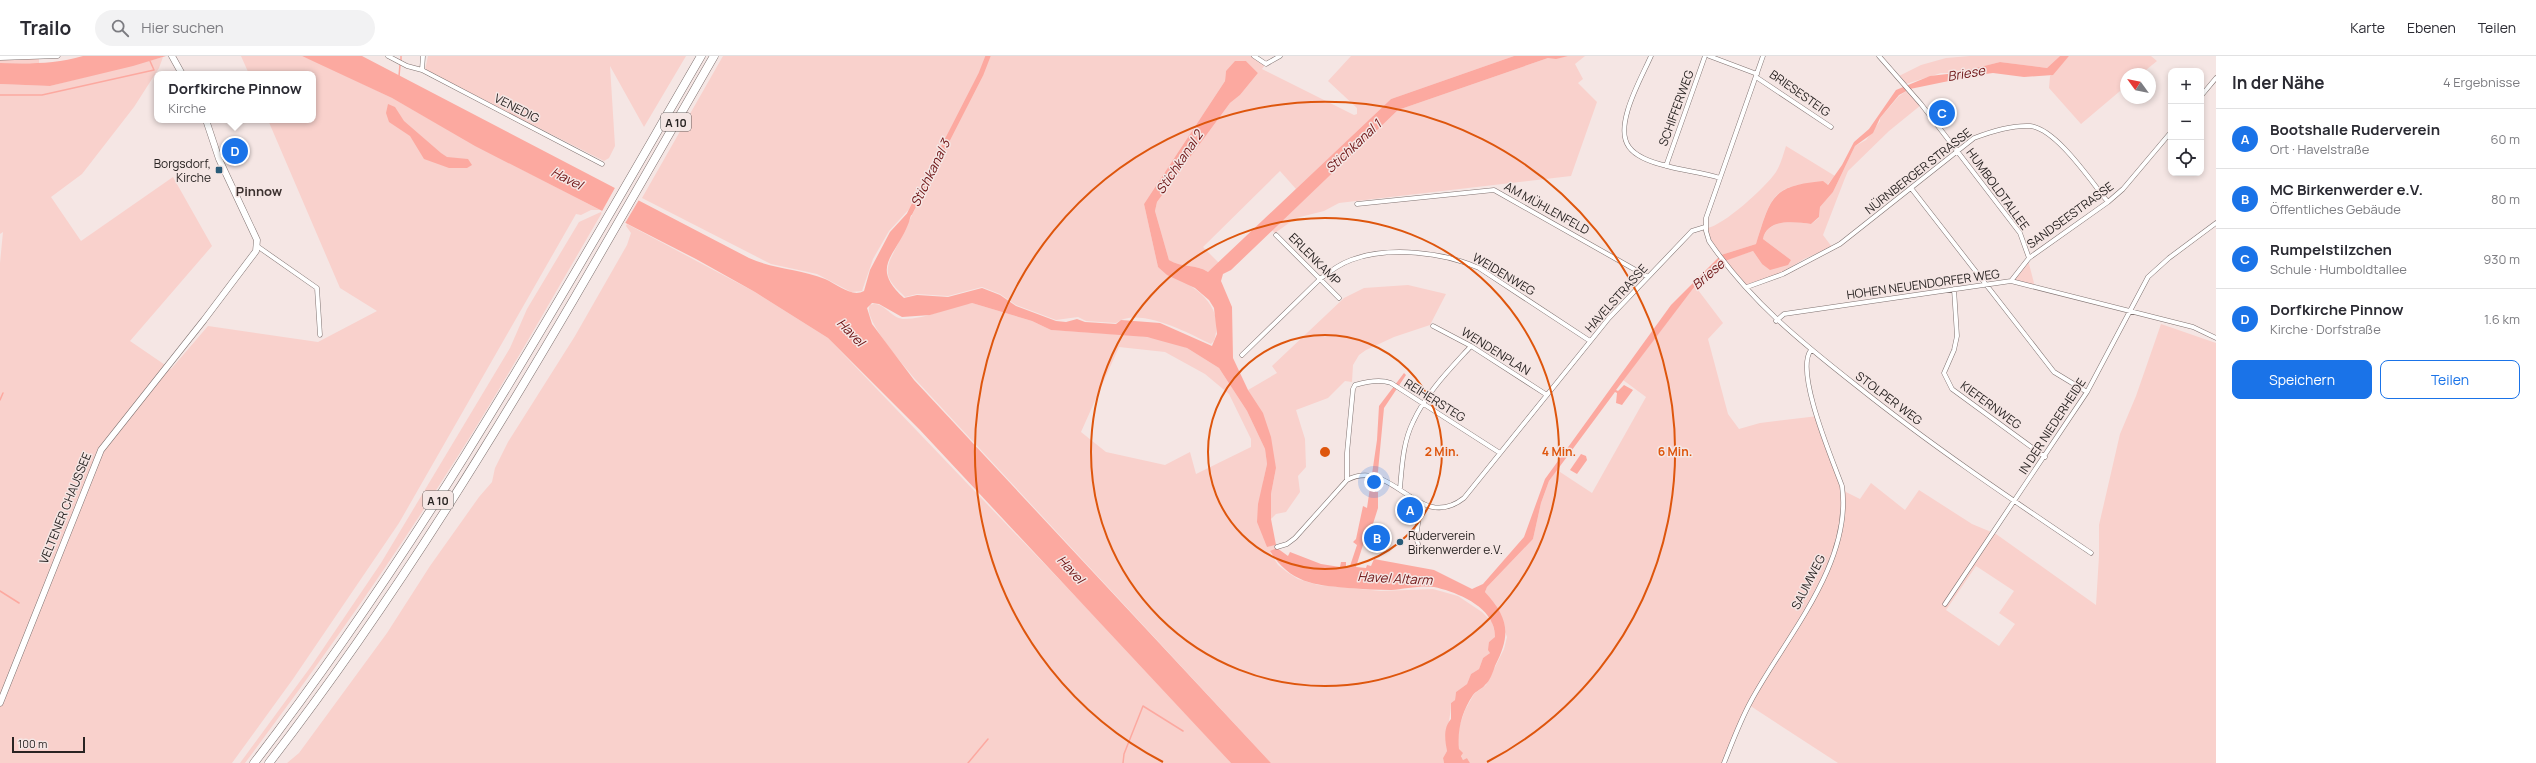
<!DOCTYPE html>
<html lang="de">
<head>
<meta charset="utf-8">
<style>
	body { margin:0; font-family:Manrope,sans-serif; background:#f2f2f3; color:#2b2b33 }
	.controls { position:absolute; right:12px; top:12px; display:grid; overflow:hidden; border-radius:8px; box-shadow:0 2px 6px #0003 }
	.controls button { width:36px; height:36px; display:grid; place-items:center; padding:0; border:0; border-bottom:1px solid #e1e1e2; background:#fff; color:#2b2b33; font:20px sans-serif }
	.compass { position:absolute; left:2120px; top:12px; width:36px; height:36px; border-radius:50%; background:#fff; box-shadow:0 2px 6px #0003; rotate:303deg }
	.scale { position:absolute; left:12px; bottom:10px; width:73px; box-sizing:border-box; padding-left:4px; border:2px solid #292423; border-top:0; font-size:11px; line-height:14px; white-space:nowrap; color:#292423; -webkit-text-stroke:3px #f5e6e4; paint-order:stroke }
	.you { position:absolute; left:1374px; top:426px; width:14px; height:14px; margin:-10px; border:3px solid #fff; border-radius:50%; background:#1a73e8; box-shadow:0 0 0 6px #1a73e833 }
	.badge { display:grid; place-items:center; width:26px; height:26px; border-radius:50%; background:#1a73e8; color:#fff; font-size:13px; font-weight:700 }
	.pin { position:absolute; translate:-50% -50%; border:2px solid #fff; box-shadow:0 1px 4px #0006 }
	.popup { position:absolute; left:154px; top:15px; width:162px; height:52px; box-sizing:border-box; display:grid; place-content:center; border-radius:8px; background:#fff; filter:drop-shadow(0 1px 3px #0005); font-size:13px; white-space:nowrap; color:#7c7c81 }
	.popup b { font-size:15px; color:#2b2b33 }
	.popup::after { content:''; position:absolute; left:50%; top:100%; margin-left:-8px; border:8px solid transparent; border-top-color:#fff }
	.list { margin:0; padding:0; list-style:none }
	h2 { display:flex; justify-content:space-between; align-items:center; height:52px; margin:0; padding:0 16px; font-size:17px }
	h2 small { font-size:13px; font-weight:400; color:#7c7c81 }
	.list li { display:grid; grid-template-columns:26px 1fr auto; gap:12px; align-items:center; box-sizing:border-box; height:60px; padding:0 16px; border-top:1px solid #e1e1e2 }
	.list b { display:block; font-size:15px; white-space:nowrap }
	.list p { margin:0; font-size:13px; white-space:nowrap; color:#7c7c81 }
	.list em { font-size:13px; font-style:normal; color:#7c7c81 }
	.actions { display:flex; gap:8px; padding:12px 16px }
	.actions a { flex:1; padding:9px 0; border:1px solid #1a73e8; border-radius:8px; text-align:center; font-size:14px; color:#1a73e8 }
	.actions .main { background:#1a73e8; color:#fff }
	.icon { flex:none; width:22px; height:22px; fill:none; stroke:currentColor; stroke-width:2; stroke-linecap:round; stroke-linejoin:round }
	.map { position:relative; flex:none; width:2216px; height:707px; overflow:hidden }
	header { display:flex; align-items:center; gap:24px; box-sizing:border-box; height:56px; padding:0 20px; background:#fff; border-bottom:1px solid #e1e1e2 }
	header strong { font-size:19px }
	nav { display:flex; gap:22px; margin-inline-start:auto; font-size:14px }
	.search { width:280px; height:36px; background:#f2f2f3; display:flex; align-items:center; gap:10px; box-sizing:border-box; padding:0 14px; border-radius:22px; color:#7c7c81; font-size:15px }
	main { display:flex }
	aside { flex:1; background:#fff }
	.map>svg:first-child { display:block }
	.green { fill:#f9d1cc; fill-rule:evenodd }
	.water { fill:#fca9a0 }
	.pier { fill:#f5e6e4 }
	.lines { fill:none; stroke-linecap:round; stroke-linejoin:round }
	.stream { stroke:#fca9a0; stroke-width:1.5 }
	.canal { stroke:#fca9a0; stroke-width:5 }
	.street-casing { stroke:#7f7270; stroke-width:5 }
	.secondary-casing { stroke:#7f7270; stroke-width:7 }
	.highway-casing { stroke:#7f7270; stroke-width:9 }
	.street { stroke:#fff; stroke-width:4 }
	.secondary { stroke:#fff; stroke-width:6 }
	.highway { stroke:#fff; stroke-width:8 }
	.ring { fill:none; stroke:#de560d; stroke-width:2 }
	.poi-dot { fill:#295c79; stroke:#f5e6e4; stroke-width:1.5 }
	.labels { text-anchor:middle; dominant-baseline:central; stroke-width:3; stroke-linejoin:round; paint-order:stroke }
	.shield { fill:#f5e6e4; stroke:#665e5d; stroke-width:1 }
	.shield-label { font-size:11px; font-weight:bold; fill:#292423 }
	.street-label { font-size:12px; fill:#292423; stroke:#f5e6e4 }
	.poi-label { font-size:12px; fill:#292423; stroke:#f5e6e4; text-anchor:end }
	.water-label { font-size:13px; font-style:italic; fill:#6c1213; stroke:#f5e6e4 }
	.neighbourhood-label { font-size:13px; font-weight:bold; fill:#3c312f; stroke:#f5e6e4 }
	.centre { fill:#de560d; stroke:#f5e6e4; stroke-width:2 }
	.ring-label { font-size:12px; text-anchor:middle; font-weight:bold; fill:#de560d; stroke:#f5e6e4; stroke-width:3; stroke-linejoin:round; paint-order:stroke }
</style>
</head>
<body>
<header>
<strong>Trailo</strong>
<div class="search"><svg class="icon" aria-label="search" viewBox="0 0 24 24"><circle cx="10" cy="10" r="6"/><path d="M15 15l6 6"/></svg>Hier suchen</div>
<nav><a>Karte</a><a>Ebenen</a><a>Teilen</a></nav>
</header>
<main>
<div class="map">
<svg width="2216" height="707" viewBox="0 0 2216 707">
	<rect width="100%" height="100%" fill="#f5e6e4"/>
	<path class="green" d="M0,0H39V8L0,7Z
		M241,0H302L317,6L392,42L475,89L600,154H591L581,159L576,158L399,467L293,623L232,707H0V207L3,176L0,178V28L50,30L163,1L159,12L134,51L82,118L51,141L81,185L173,121L212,190L130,285L171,313L208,270L318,286L377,255L340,232L268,64H313V18H249Z
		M428,0H686L644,71L610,10L615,90L609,102L604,105L425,14Z
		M723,0H986L980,17L912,150L889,175L873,203L862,235L851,236L817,218L771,208L642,142Z
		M990,0H1253L1265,9L1262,13L1354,59L1357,58V52L1328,25L1351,0H1514L1391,43L1296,133L1280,115L1203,191L1219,207L1208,216C1197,208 1182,212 1169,204L1155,155L1157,146L1230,47L1240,39L1258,17L1246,5L1226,15L1225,25L1144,148L1158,211C1187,227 1227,244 1214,285L1211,288C1188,277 1139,250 1116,267L1086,265L1078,261L1056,264L1016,249L1000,238L982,231L948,240L917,238L905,241C893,229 883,222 890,204Z
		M1568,0H1585L1575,8L1583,23L1578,27L1597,46L1571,120L1339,147L1324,155L1296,162L1275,177L1272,174L1398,54L1548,2Z
		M1970,0H2060L2047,12L2000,6L1956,17H1941L1906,28L1897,21L1921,9L1946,2Z
		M2069,0H2151L2157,5L2141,18H2126V30L2081,68L2049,32L2050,20Z
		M1908,34L1921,49L1889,75L1848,115L1845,122L1823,179L1832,191L1804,203L1778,219L1747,230L1725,204L1753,195L1762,208L1791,204L1763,183C1768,162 1794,166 1811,168L1819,162L1820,151L1833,136L1855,90L1866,84L1880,65V62L1899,40Z
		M1786,90L1835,120L1827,129C1773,124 1770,142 1756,188L1721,199L1710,185L1707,172C1723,170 1766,131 1776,116C1781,108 1783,99 1786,90Z
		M603,155C549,247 498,339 440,428C379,524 313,616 245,707H240L312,609L381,507L510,292L527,253L579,166Z
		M627,168L755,236L828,282L1145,613L1231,707H287L299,697L387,577L430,510L479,441L492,426L495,412L508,386L575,280L627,189L631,177L626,170Z
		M2028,204L2034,227V230L2014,224Z
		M1408,229L1446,238L1430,269L1394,281L1366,294L1359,299L1353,309L1352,326L1345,325L1328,342L1296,354L1305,383L1306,411L1298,420L1300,436L1286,456L1276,458L1271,463V438L1276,412L1248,334L1277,317L1272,310L1344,242L1364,232Z
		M1695,230L1723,267L1708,283L1728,358L1739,373L1760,367L1818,360L1846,436L1860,443L1871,427L1905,454L1919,434L1972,468L1996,478L2096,549L2099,500V469L2120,378L2136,340L2160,271L2161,268L2216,287V707H1838L1749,649L1724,707H1470L1467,702L1463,704L1459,694L1457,677L1465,654L1474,638L1486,629L1504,593L1507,581L1495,548L1485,536L1487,531L1533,483L1541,447L1549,425L1557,414L1592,437L1646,341L1623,324ZM1976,510L2014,535L1999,557L2015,568L1999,590L1946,554Z
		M972,247L1032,265L1051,274L1140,280L1170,285L1187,292L1219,312L1247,355L1265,393L1267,408L1263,426L1267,491L1276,489L1277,492L1270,496L1278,509L1287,516L1298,523L1318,529L1381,535L1433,533L1458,540L1482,556L1492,566L1496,582L1489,586L1490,597L1483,602L1479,613L1471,618L1467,628L1456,636L1455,644L1451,647C1451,664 1444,679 1447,695L1443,702L1444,707H1271L915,323C906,312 861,262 870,249C883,244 890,262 903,263C928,263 949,250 972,247ZM1119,291L1165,296L1205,318L1229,338L1251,383V391L1196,418L1199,429L1190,396L1165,409L1106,396L1081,376Z"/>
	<path class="water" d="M83,0H166L133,10L50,30L0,28V7C29,8 55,8 83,0Z
		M302,0H362L749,202C773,213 800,213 825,223C837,228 852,242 864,235L870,214L890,176L912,152C913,155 910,161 909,166C896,201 869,210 904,242L917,239L948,241L982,232L1000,239L1016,250L1056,265L1066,266L1077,263L1085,266L1116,268L1121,264L1160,267L1212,290L1217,278L1214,252L1209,244L1195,232L1167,219L1158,211L1144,148L1225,25L1226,15L1235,5H1246L1258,17L1240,39L1230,47L1157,146L1155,155L1169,204C1182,212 1197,208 1208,216L1391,43L1514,0H1568L1556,3L1548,2L1398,54L1231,214L1223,218L1221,225L1232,251L1233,302L1248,334L1263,357L1271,381L1276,412L1271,438V463L1276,489L1267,491L1257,466L1258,448L1267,408L1265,393L1247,355L1219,312L1187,292L1147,281L1051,274L1032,265L972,247L930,259L902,261L879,248L872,247L867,252L872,268L914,324L1271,707H1231L920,374L828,282L755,236L696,203L475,90L392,42Z
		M2060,0H2069L2053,19L2024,21L1993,17L1978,19L1910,33L1899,39L1880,62L1873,77L1855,90L1833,136L1820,151L1819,161L1811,168C1794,166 1767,162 1763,183L1791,204L1788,209L1770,214L1762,208L1753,195L1722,206L1695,230L1616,334L1618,335L1624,329L1633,334L1622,349L1616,347L1617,337L1615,336L1549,425L1541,447L1533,483L1487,531L1485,536C1509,562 1511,579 1495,610C1493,616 1490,625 1485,629C1482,633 1476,635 1473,639C1462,655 1457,674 1459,693L1463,697L1461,700L1463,704L1467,702L1470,707H1444L1443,702L1447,695C1445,684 1443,672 1451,663V647L1455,644L1456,636L1467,628L1471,618L1479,613L1483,602L1490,597L1488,594L1489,586L1495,581C1495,577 1494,571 1492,567C1484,547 1453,535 1434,531C1421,529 1404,533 1391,534C1377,534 1363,533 1348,532C1314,529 1290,527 1270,495L1277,492L1288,500L1290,496L1321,508L1340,511L1341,506H1346V510H1350L1357,489L1353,486L1356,483L1363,450L1367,452L1377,384L1379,350L1404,317L1406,319L1384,352L1376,436H1378V452L1372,471L1369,470L1356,511L1366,512L1367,509L1371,510L1374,503L1434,514L1472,533L1483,528L1524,481L1545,423L1671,249L1721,199L1756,188C1771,141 1771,130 1823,125L1828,129L1842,109L1854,86L1869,73L1896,34L1930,20L1956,17L2000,6L2047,12Z
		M388,48L395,51L404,65L441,97L447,101L468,103L472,109L467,112H449L424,103L410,80L389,66L386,57Z
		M1581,398L1586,400L1587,404L1577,418L1570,414Z"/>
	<path class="pier" d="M616,130L640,142L624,169L601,157Z"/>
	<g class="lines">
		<path class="stream" d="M401,5V0
			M399,20L400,9
			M0,39H42L154,14L150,5
			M0,344L3,337
			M0,535L19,547
			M968,707L988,683
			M1123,707L1124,698L1143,650L1183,675"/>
		<path class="canal" d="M910,157L981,18L988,0"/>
		<defs>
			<path id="street" d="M388,0L407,10L422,14L602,108
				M1254,0L1266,8L1280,0
				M1651,0C1642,21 1613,70 1629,91C1637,102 1654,107 1667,110C1684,115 1702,116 1720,122
				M1709,0L1757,18
				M1763,0L1706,162V175L1709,185C1750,245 1801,286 1857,330C1932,390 2011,443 2091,497
				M1879,0L1921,48L2020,177L2029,202L2011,225
				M0,2L58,0
				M422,14L423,0
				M1756,21L1831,71
				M2201,40L2216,22
				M1666,110L1705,0
				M1911,132L2054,316L2087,336
				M1357,148L1494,134L1648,221
				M1276,179L1339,242
				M257,190L317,232L320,279
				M2029,202L2108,146L2123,133L2171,76
				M1747,231L1783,218L1840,188L1974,82C1992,75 2011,69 2030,70C2057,73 2092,127 2108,146
				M1954,233L1957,280L1954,294L1944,317L1952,333L2045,401
				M1776,265L1784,258L2011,225L2193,271L2216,282
				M1433,270L1471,290L1547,339
				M1242,299L1320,223C1330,215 1340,208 1351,204C1389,190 1443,196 1479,212L1590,285
				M1347,424V397L1353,333L1355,329C1365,326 1381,323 1391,327L1500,397
				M1400,432C1402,410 1403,386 1413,366C1426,337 1450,313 1471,290
				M1418,488L1416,481L1421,448
				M1277,491L1287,488L1295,482L1347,424C1393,400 1418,478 1464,442L1609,262L1692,175L1705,171
				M1945,548L2087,336L2148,221L2169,202L2216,167
				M1724,707C1732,687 1740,665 1751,645C1785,582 1853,507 1842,430C1833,405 1794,315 1811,294"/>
			<path id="secondary" d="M172,0L182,18
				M0,647L101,394L204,264L256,195L257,184L219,103L206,64"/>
			<path id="highway" d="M254,707C425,485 561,241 701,0
				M269,707C440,486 575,241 714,0"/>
		</defs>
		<use href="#street" class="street-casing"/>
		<use href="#secondary" class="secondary-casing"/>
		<use href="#highway" class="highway-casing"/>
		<use href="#street" class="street"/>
		<use href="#secondary" class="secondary"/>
		<use href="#highway" class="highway"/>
	</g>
	<g class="ring">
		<circle cx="1325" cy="396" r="117"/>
		<circle cx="1325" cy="396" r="234"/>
		<path d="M1163 706A350 350 0 1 1 1487 706"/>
	</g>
	<g class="poi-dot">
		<rect x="215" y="110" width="8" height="8" rx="2"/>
		<circle cx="1400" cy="486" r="4"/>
	</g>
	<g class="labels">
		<g class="shield">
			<rect x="661" y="57" width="30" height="18" rx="3"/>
			<rect x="423" y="435" width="30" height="18" rx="3"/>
		</g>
		<g class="shield-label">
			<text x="676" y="66">A 10</text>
			<text x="438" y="444">A 10</text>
		</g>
		<g class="street-label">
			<text transform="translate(1800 37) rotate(35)">BRIESESTEIG</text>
			<text transform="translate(517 52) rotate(27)">VENEDIG</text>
			<text transform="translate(1676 52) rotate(-70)">SCHIFFERWEG</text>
			<text transform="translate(1918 115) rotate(-38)">NÜRNBERGER STRASSE</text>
			<text transform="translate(1998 133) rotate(54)">HUMBOLDTALLEE</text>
			<text transform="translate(1547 152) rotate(29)">AM MÜHLENFELD</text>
			<text transform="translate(2070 159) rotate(-36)">SANDSEESTRASSE</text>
			<text transform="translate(1315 203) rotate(45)">ERLENKAMP</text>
			<text transform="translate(1504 218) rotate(31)">WEIDENWEG</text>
			<text transform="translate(1923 228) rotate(-8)">HOHEN NEUENDORFER WEG</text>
			<text transform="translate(1616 242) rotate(-48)">HAVELSTRASSE</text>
			<text transform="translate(1496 295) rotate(32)">WENDENPLAN</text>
			<text transform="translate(1889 342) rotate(37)">STOLPER WEG</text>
			<text transform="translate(1435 344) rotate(32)">REIHERSTEG</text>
			<text transform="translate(1991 349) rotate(36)">KIEFERNWEG</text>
			<text transform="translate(2052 370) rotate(-57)">IN DER NIEDERHEIDE</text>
			<text transform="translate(65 452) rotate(-68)">VELTENER CHAUSSEE</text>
			<text transform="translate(1808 526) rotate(-63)">SAUMWEG</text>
		</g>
		<g class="poi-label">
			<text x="211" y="107">Borgsdorf,<tspan x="211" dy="14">Kirche</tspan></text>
			<text x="1408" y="479" text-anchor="start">Ruderverein<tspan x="1408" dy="14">Birkenwerder e.V.</tspan></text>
		</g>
		<g class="water-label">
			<text transform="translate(1966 17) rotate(-10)">Briese</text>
			<text transform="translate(1353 90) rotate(-43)">Stichkanal 1</text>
			<text transform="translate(1179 106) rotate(-56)">Stichkanal 2</text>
			<text transform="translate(930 117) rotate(-64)">Stichkanal 3</text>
			<text transform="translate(567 122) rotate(27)">Havel</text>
			<text transform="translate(1708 218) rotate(-41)">Briese</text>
			<text transform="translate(851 276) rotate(46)">Havel</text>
			<text transform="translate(1071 513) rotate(47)">Havel</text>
			<text transform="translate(1395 522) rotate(3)">Havel Altarm</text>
		</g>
		<g class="neighbourhood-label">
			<text x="259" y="135">Pinnow</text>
		</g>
	</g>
	<circle cx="1325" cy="396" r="6" class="centre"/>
	<g class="ring-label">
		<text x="1442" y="400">2 Min.</text>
		<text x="1559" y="400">4 Min.</text>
		<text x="1675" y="400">6 Min.</text>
	</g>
</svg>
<div class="controls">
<button>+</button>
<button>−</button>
<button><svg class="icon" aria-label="locate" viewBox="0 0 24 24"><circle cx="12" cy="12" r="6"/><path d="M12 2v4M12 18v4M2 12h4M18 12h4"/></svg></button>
</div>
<svg class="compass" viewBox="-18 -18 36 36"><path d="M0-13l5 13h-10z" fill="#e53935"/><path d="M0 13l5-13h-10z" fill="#7c7c81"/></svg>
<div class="scale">100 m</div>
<div class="you"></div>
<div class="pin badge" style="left:1410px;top:454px">A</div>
<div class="pin badge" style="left:1377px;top:482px">B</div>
<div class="pin badge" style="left:1942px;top:57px">C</div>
<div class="pin badge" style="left:235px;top:95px">D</div>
<div class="popup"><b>Dorfkirche Pinnow</b>Kirche</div>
</div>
<aside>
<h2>In der Nähe<small>4 Ergebnisse</small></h2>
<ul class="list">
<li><span class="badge">A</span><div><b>Bootshalle Ruderverein</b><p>Ort · Havelstraße</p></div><em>60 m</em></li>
<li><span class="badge">B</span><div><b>MC Birkenwerder e.V.</b><p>Öffentliches Gebäude</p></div><em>80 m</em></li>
<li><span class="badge">C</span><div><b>Rumpelstilzchen</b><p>Schule · Humboldtallee</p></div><em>930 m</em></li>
<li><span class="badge">D</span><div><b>Dorfkirche Pinnow</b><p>Kirche · Dorfstraße</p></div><em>1.6 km</em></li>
</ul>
<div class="actions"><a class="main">Speichern</a><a>Teilen</a></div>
</aside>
</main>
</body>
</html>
